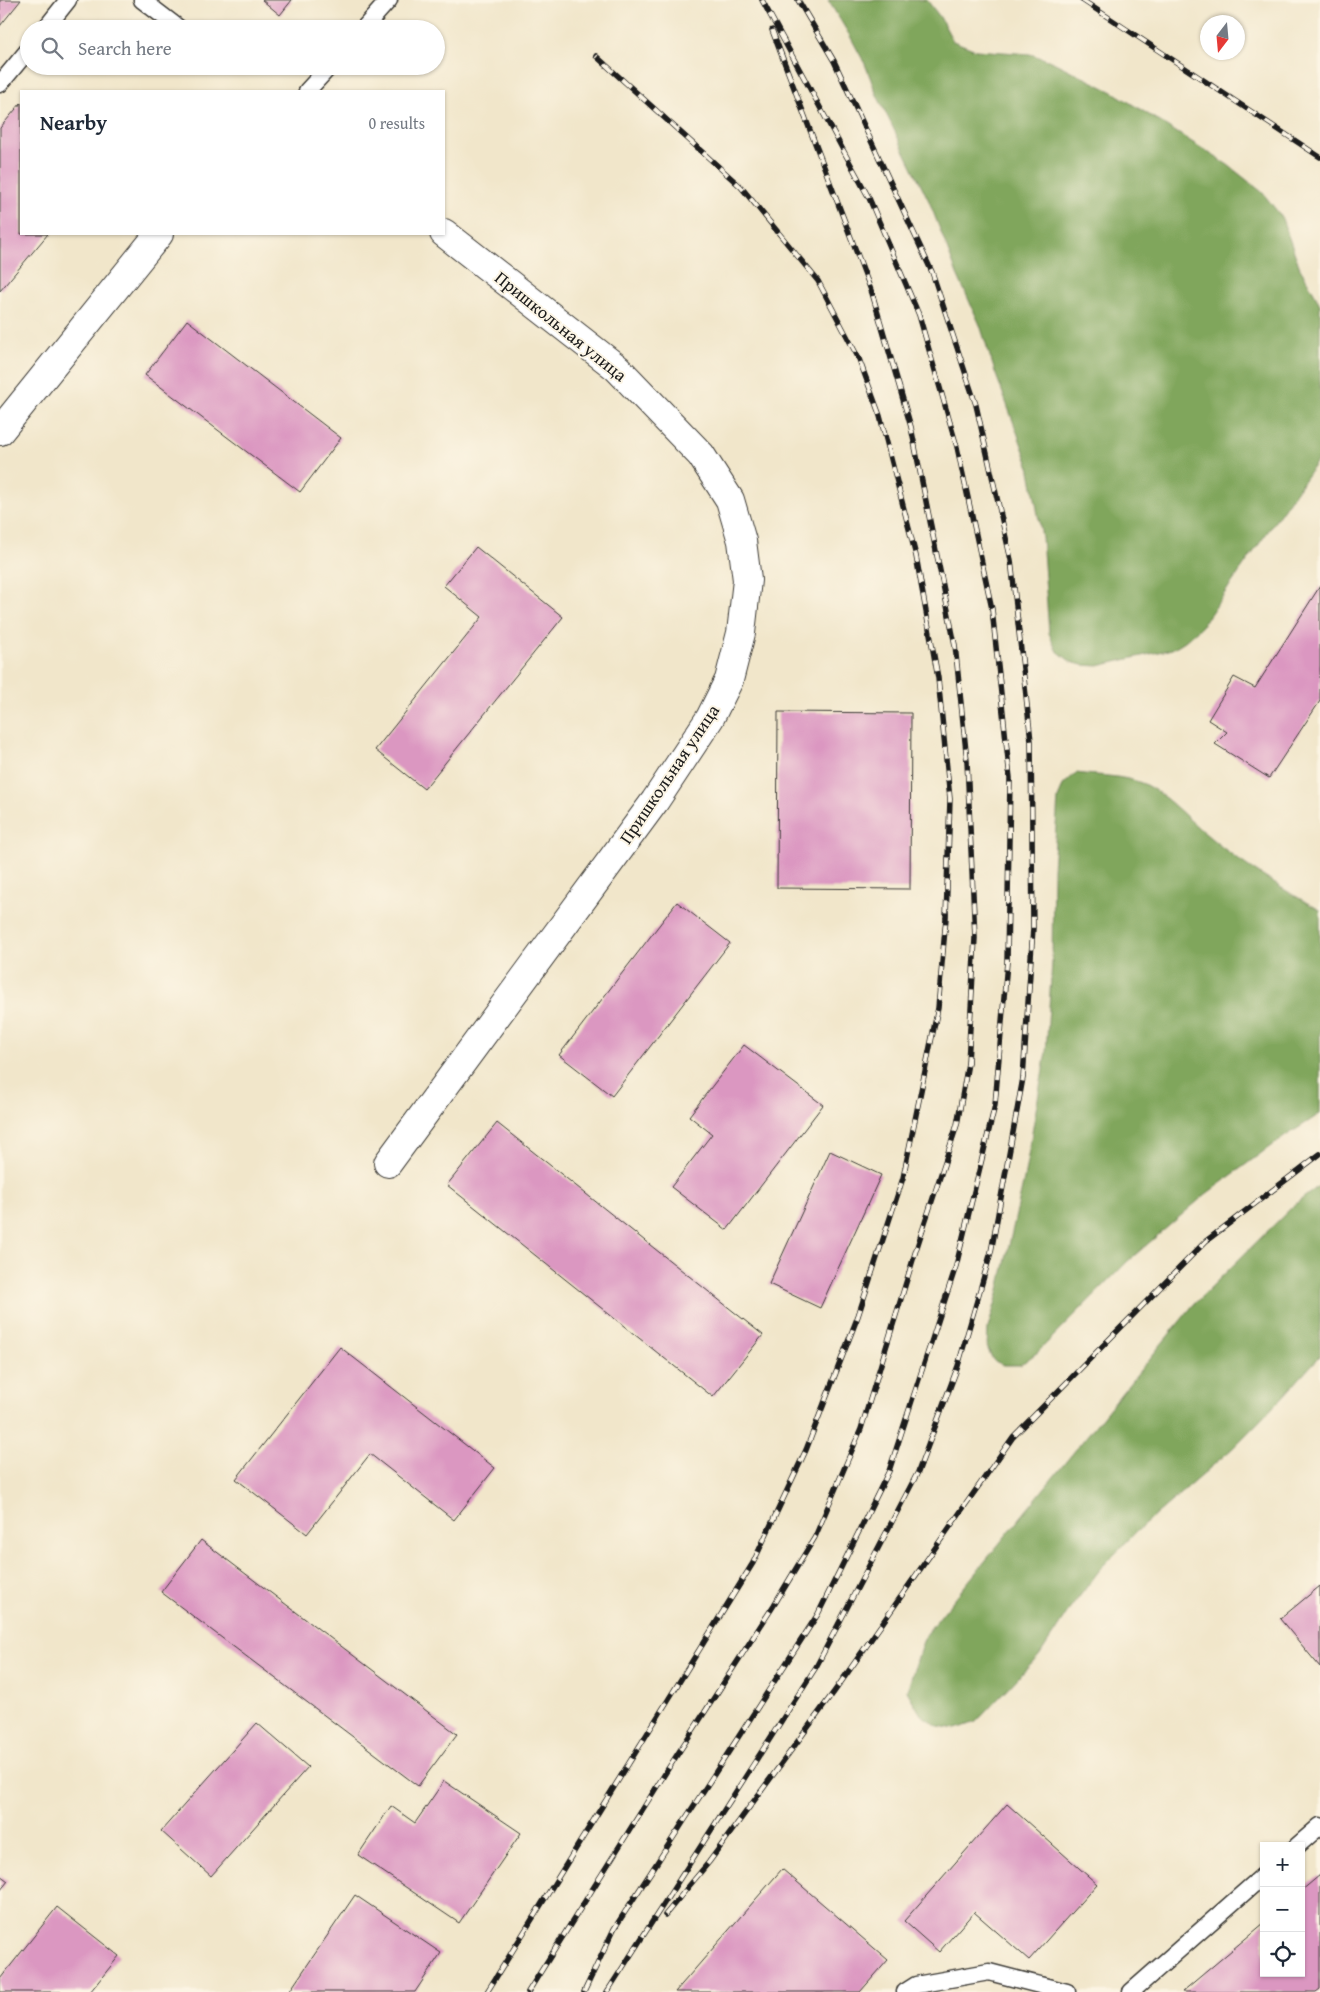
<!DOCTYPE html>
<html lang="en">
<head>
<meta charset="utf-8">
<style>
	body { margin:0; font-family:"Gentium Book Plus",serif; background:#f2f2f3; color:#1f2937 }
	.controls { position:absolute; right:15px; bottom:15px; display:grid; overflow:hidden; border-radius:0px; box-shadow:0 1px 4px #0004 }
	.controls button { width:45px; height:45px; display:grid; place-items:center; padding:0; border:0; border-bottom:1px solid #e0e1e3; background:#fff; color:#1f2937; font:25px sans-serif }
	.compass { position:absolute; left:1200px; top:15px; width:45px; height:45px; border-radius:50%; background:#fff; box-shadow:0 1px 4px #0004; rotate:196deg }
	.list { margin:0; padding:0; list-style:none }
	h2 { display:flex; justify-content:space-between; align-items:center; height:65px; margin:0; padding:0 20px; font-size:21px }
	h2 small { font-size:16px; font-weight:400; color:#747a83 }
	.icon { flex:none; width:28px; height:28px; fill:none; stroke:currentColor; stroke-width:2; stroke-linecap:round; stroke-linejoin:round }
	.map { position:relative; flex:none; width:1320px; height:1992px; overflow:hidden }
	.search { position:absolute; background:#fff; box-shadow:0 1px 4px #0004; left:20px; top:20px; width:425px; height:55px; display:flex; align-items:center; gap:12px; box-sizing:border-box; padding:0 18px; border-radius:28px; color:#747a83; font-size:19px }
	.panel { position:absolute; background:#fff; box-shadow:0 1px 4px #0004; left:20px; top:90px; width:425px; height:145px; border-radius:0px }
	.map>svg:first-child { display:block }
	.forest { fill:#80a65c; stroke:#4e613c }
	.building { fill:#db97c1 }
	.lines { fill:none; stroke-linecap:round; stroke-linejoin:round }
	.service-casing { stroke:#3c3a36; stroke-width:19 }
	.minor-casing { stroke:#3c3a36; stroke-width:30 }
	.service { stroke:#fff; stroke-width:16 }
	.minor { stroke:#fff; stroke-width:28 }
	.rail-casing { stroke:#1c1c1c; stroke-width:5.5 }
	.rail { stroke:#fcf5e5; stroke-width:4; stroke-dasharray:11; stroke-linecap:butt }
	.labels { text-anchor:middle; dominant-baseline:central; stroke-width:4; stroke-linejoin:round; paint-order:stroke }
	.street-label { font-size:18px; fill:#1c1c1c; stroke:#fcf5e5 }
</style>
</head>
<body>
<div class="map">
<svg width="1320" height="1992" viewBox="0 0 1320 1992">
	<rect width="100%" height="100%" fill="#fcf5e5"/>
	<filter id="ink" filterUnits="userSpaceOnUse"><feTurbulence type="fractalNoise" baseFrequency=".02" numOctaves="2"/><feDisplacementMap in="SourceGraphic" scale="10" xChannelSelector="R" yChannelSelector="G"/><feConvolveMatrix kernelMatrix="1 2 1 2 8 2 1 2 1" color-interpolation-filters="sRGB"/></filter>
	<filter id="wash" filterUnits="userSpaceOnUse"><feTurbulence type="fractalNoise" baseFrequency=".0096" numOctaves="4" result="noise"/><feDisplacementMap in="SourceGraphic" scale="20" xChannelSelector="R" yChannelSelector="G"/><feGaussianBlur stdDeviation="1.12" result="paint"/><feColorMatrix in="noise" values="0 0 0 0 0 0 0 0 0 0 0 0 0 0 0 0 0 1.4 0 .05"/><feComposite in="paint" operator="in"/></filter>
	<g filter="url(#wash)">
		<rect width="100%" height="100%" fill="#f1e6ca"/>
		<path class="forest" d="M828,0H927L940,17L953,41L976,50L1030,54L1051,61L1113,92L1228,165L1262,192L1281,216L1300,268L1316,296L1320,305V457L1201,627L1185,641L1172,649L1098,666L1082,665L1071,662L1056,650L1049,633L1042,537L1029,465L995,372L980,325L957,274L929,201L876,93L865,64L850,36Z
			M1076,773C1098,776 1123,775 1144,784C1168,796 1185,817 1206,834C1241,864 1280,888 1320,910V1114L1275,1143L1206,1194L1128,1261L1038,1352L1020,1365H1003L993,1360L987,1347L988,1328L998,1294L1024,1179L1046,1052L1052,962L1053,869L1058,798L1063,785Z
			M1320,1185V1356L1280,1400L1233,1448L1136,1532L1102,1567L1067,1613L1039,1656L976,1722L957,1729L938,1726L921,1715L907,1691L925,1635L1194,1304L1293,1206Z"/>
		<g id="blocks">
			<path class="building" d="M0,0H21L0,26Z
				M262,0H292L280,15Z
				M21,103V234H48L0,291V128Z
				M187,320L341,438L300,492L145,375Z
				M476,547L563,617L424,789L375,750L482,617L444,586Z
				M1320,586V701L1269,778L1215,744L1227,732L1208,720L1234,677L1255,688Z
				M778,712L911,713L910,889L777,888Z
				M677,902L730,943L612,1096L559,1055Z
				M744,1045L823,1105L727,1230L671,1187L712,1134L689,1116Z
				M497,1123L763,1335L713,1397L447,1185Z
				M830,1151L881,1175L820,1308L769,1284Z
				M340,1347L495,1468L454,1520L370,1454L307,1534L236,1479Z
				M201,1540L457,1734L418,1786L161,1592Z
				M1320,1586V1667L1280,1619Z
				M257,1723L308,1767L211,1876L161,1831Z
				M444,1781L521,1833L459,1923L358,1855L391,1806L415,1823Z
				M1007,1804L1097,1884L1029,1960L974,1912L939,1952L904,1921Z
				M782,1869L888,1960L860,1992H675Z
				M0,1875L8,1881L0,1891Z
				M1320,1875V1989L1316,1992H1182L1264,1923V1973H1301V1891Z
				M355,1895L441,1953L415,1992H289Z
				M57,1907L119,1956L90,1992H0V1979Z"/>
		</g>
	</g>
	<g filter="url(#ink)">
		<use href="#blocks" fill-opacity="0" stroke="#3c3a36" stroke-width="1"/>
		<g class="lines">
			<defs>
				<path id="service" d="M142,0L180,29
					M45,29L68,0
					M363,29L389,0
					M0,84L29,49
					M307,91L330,66
					M1297,1846L1320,1826
					M905,1992L916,1985L989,1972L1067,1992
					M1131,1992L1264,1875"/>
				<path id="minor" d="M0,431L159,234
					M388,1163L655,801L710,718L729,680L741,633L747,580L742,541L730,500L701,455L617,368L444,233"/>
			</defs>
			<use href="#service" class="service-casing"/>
			<use href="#minor" class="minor-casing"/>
			<use href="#service" class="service"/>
			<use href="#minor" class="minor"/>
			<defs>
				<path id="rail" d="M1082,0L1320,157
					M665,1915L709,1862L834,1692L1013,1437L1206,1241L1320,1154
					M487,1992L753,1563L806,1450L858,1316L903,1178L938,1008L946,918L950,799L938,678L916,556L880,416L859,359L818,281L741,187L596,56
					M528,1992L666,1772L774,1605L815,1537L861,1429L916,1250L957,1125L968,1063L975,938L967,761L955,645L911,427L872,293L772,30
					M584,1992L614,1929L818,1614L889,1471L956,1266L995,1105L1007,962L1010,778L992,609L957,447L919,315L869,198L762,0
					M607,1992L816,1667L918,1472L958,1366L991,1252L1023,1078L1033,928L1031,741L1011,560L976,405L932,272L834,61L798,0"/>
			</defs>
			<use href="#rail" class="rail-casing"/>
			<use href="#rail" class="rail"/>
		</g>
	</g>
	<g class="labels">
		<g class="street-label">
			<text transform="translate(561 326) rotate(39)">Пришкольная улица</text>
			<text transform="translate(669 774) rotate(-56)">Пришкольная улица</text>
		</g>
	</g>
</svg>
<div class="controls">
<button>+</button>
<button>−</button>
<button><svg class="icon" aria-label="locate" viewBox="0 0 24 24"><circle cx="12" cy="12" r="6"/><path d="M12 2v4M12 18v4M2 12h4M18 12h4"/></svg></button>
</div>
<svg class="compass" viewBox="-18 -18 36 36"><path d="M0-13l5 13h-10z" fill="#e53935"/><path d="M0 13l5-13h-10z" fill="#747a83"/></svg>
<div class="search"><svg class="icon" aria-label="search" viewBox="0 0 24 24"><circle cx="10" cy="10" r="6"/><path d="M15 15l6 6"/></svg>Search here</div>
<section class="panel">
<h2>Nearby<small>0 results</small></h2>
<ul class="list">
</ul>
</section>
</div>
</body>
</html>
